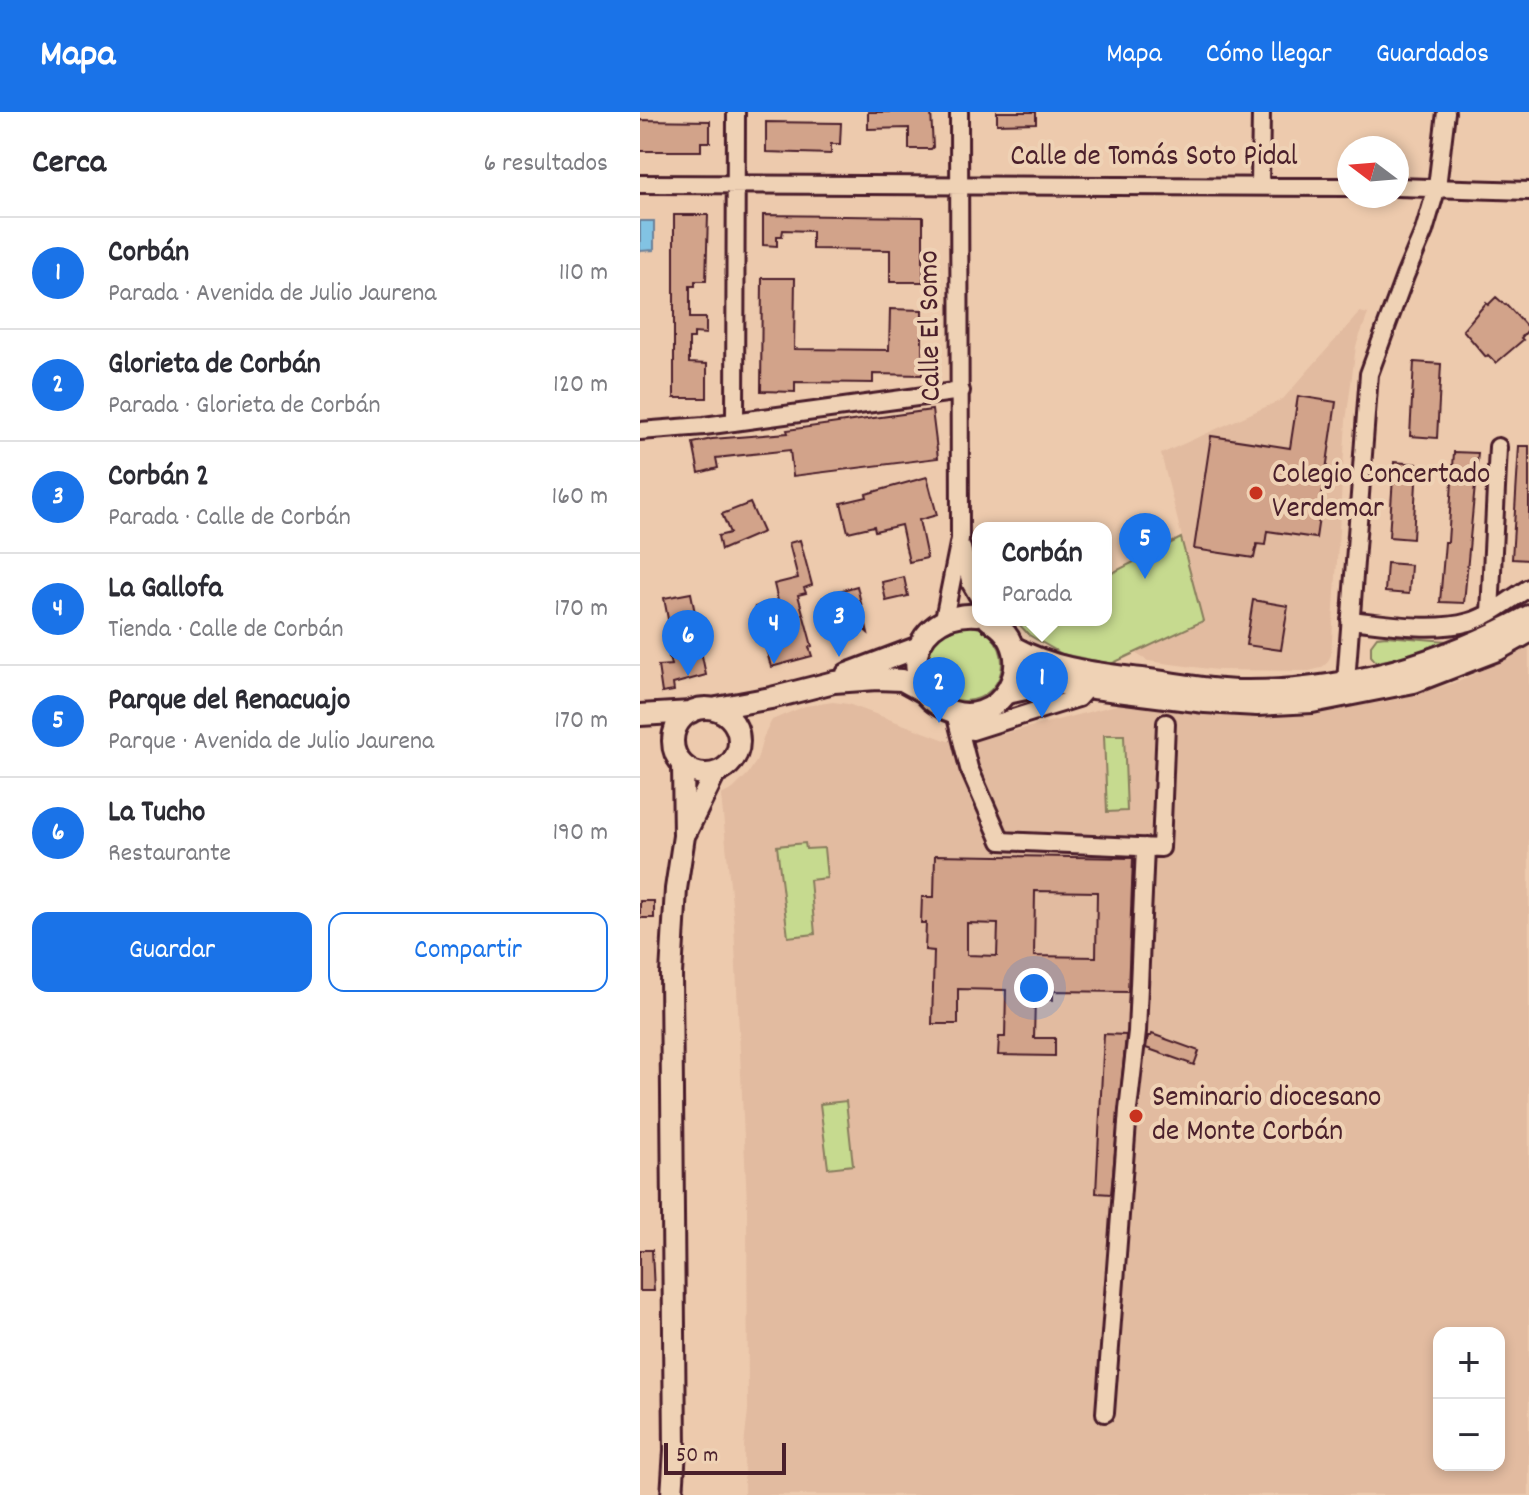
<!DOCTYPE html>
<html lang="es">
<head>
<meta charset="utf-8">
<style>
	body { margin:0; font-family:Dekko,sans-serif; background:#f7f7f7; color:#2b2b33 }
	.controls { position:absolute; right:24px; bottom:24px; display:grid; overflow:hidden; border-radius:16px; box-shadow:0 4px 12px #0003 }
	.controls button { width:72px; height:72px; display:grid; place-items:center; padding:0; border:0; border-bottom:2px solid #e1e1e2; background:#fff; color:#2b2b33; font:40px sans-serif }
	.compass { position:absolute; left:697px; top:24px; width:72px; height:72px; border-radius:50%; background:#fff; box-shadow:0 4px 12px #0003; rotate:286deg }
	.scale { position:absolute; left:24px; bottom:20px; width:122px; box-sizing:border-box; padding-left:8px; border:4px solid #4a1f2b; border-top:0; font-size:22px; line-height:28px; white-space:nowrap; color:#4a1f2b; -webkit-text-stroke:6px #efd2b5; paint-order:stroke }
	.you { position:absolute; left:394px; top:876px; width:28px; height:28px; margin:-20px; border:6px solid #fff; border-radius:50%; background:#1a73e8; box-shadow:0 0 0 12px #1a73e833 }
	.badge { display:grid; place-items:center; width:52px; height:52px; border-radius:50%; background:#1a73e8; color:#fff; font-size:26px; font-weight:700 }
	.pin { position:absolute; translate:-50% -66px; filter:drop-shadow(0 2px 4px #0008) }
	.pin::after { content:''; position:absolute; top:42px; width:28px; height:24px; background:inherit; clip-path:polygon(0 0,100% 0,50% 100%) }
	.popup { position:absolute; left:332px; top:410px; width:140px; height:104px; box-sizing:border-box; display:grid; place-content:center; border-radius:16px; background:#fff; filter:drop-shadow(0 2px 6px #0005); font-size:26px; white-space:nowrap; color:#7c7c81 }
	.popup b { font-size:30px; color:#2b2b33 }
	.popup::after { content:''; position:absolute; left:50%; top:100%; margin-left:-16px; border:16px solid transparent; border-top-color:#fff }
	.list { margin:0; padding:0; list-style:none }
	h2 { display:flex; justify-content:space-between; align-items:center; height:104px; margin:0; padding:0 32px; font-size:34px }
	h2 small { font-size:26px; font-weight:400; color:#7c7c81 }
	.list li { display:grid; grid-template-columns:52px 1fr auto; gap:24px; align-items:center; box-sizing:border-box; height:112px; padding:0 32px; border-top:2px solid #e1e1e2 }
	.list b { display:block; font-size:30px; white-space:nowrap }
	.list p { margin:0; font-size:26px; white-space:nowrap; color:#7c7c81 }
	.list em { font-size:26px; font-style:normal; color:#7c7c81 }
	.actions { display:flex; gap:16px; padding:24px 32px }
	.actions a { flex:1; padding:18px 0; border:2px solid #1a73e8; border-radius:16px; text-align:center; font-size:28px; color:#1a73e8 }
	.actions .main { background:#1a73e8; color:#fff }
	.map { position:relative; flex:none; width:889px; height:1383px; overflow:hidden }
	header { display:flex; align-items:center; gap:48px; box-sizing:border-box; height:112px; padding:0 40px; background:#1a73e8; color:#fff }
	header strong { font-size:38px }
	nav { display:flex; gap:44px; margin-inline-start:auto; font-size:28px }
	main { display:flex }
	aside { flex:1; background:#fff }
	.map>svg:first-child { display:block }
	.built { fill:#e2bba0; fill-rule:evenodd }
	.green { fill:#c6da8f; stroke:#887c5d; stroke-width:2 }
	.water { fill:#82c3e3; stroke:#6c8199; stroke-width:2 }
	.building { fill:#d2a38a; stroke:#4a1f2b; stroke-width:2; fill-rule:evenodd }
	.lines { fill:none; stroke-linecap:round; stroke-linejoin:round }
	.minor-casing { stroke:#4a1f2b; stroke-width:22 }
	.major-casing { stroke:#4a1f2b; stroke-width:26 }
	.minor { stroke:#efd2b5; stroke-width:16 }
	.major { stroke:#efd2b5; stroke-width:20 }
	.poi-dot { fill:#c8321e; stroke:#efd2b5; stroke-width:3 }
	.labels { text-anchor:middle; dominant-baseline:central; stroke-width:8; stroke-linejoin:round; paint-order:stroke }
	.street-label { font-size:30px; fill:#4a1f2b; stroke:#efd2b5 }
	.poi-label { font-size:30px; fill:#4a1f2b; stroke:#efd2b5; text-anchor:start }
</style>
</head>
<body>
<header>
<strong>Mapa</strong>
<nav><a>Mapa</a><a>Cómo llegar</a><a>Guardados</a></nav>
</header>
<main>
<aside>
<h2>Cerca<small>6 resultados</small></h2>
<ul class="list">
<li><span class="badge">1</span><div><b>Corbán</b><p>Parada · Avenida de Julio Jaurena</p></div><em>110 m</em></li>
<li><span class="badge">2</span><div><b>Glorieta de Corbán</b><p>Parada · Glorieta de Corbán</p></div><em>120 m</em></li>
<li><span class="badge">3</span><div><b>Corbán 2</b><p>Parada · Calle de Corbán</p></div><em>160 m</em></li>
<li><span class="badge">4</span><div><b>La Gallofa</b><p>Tienda · Calle de Corbán</p></div><em>170 m</em></li>
<li><span class="badge">5</span><div><b>Parque del Renacuajo</b><p>Parque · Avenida de Julio Jaurena</p></div><em>170 m</em></li>
<li><span class="badge">6</span><div><b>La Tucho</b><p>Restaurante</p></div><em>190 m</em></li>
</ul>
<div class="actions"><a class="main">Guardar</a><a>Compartir</a></div>
</aside>
<div class="map">
<svg width="889" height="1383" viewBox="0 0 889 1383">
	<rect width="100%" height="100%" fill="#edcaad"/>
	<filter id="ink" filterUnits="userSpaceOnUse"><feTurbulence type="fractalNoise" baseFrequency=".0125" numOctaves="2"/><feDisplacementMap in="SourceGraphic" scale="16" xChannelSelector="R" yChannelSelector="G"/><feConvolveMatrix kernelMatrix="1 2 1 2 8 2 1 2 1" color-interpolation-filters="sRGB"/></filter>
	<g filter="url(#ink)">
		<path class="built" d="M720,200L728,202L716,234L706,309L691,543L687,551L681,556L669,559L577,558L508,549L493,540L563,509L521,342L643,287Z
			M889,534V1383H104V1334L108,1298L107,1091L94,812L81,683L93,677L108,662L117,648L123,626L132,608L165,594L193,590L208,592L308,629L339,628L480,592L559,602L608,605L652,604L750,589L818,570ZM799,1221H859V1353H799Z"/>
		<path class="green" d="M541,426L563,509L471,552L422,542L389,523L375,508H466V464Z
			M286 551a38 38 0 1 1 76 0a38 38 0 1 1-76 0Z
			M746,524L807,529L763,545L736,550L731,544V533L737,525Z
			M464,623H484L487,699L467,700Z
			M165,731L166,737L184,736L187,766L170,768L175,822L148,825L137,734Z
			M206,989L213,1053L188,1056L180,992Z"/>
		<path class="water" d="M0,109H14V138L0,139Z"/>
		<path class="building" d="M228,0H291L293,35L291,37H269V16L228,17Z
			M357,0H396V11L357,12Z
			M0,8L70,9V30H61V39H0Z
			M126,10L201,11L200,32H191V42L126,40Z
			M34,103H68L66,169H55V174H50V206H66V222L54,221V227H49V251L67,252V286H34Z
			M123,103L283,105V170H250V138L172,137V119L143,118L142,124H137V134L123,133Z
			M122,166H155L154,237L249,238L250,197L282,198V263L233,262V271L155,270V280L121,279Z
			M856,185L865,193L866,192L889,217L881,226L883,228L856,251L848,243L846,245L823,218L846,191L848,193Z
			M774,250L801,252L797,326L770,324Z
			M658,284L696,290L676,426L627,419L625,433L617,432L614,446L554,437L571,324L650,336Z
			M292,298L298,346L153,364L150,338L76,346L78,356L59,361L53,331L72,327L148,321L147,318Z
			M879,334H889V448L872,447Z
			M814,340L838,341L824,491L800,490L805,430H808Z
			M754,350L777,352L773,427L749,425Z
			M287,365L297,403L279,408L287,446L269,450L261,413L235,419L234,414L208,420L201,391L227,385L226,382Z
			M110,391L123,420L81,438L78,424L90,421L82,402Z
			M160,428L172,473L164,476L166,481L158,483L172,534L169,535L172,544L131,555L115,495L138,489L134,472L158,466L149,431Z
			M747,451L771,453L769,482L745,480Z
			M264,465L268,484L246,489L242,470Z
			M217,474L228,521L208,504L204,506L199,479Z
			M51,481L57,511L48,512L54,540L61,539L66,563L33,572L34,579L22,581L18,554L31,553L29,545L35,544L24,486Z
			M613,488L648,494L641,538L606,533Z
			M295,743L493,746L488,880L413,879V888L395,887L394,926H415V944L358,943L359,925H365L366,878L318,877V912H292L294,839L285,838L286,811H281L282,785H294ZM395,779L457,780L456,845L394,844ZM327,811L358,812L357,844L327,843Z
			M0,789H14V806H0Z
			M464,922L486,923L471,1082L456,1081Z
			M512,922L559,939L554,953L506,936L508,924H511Z
			M0,1138H12L14,1179H0Z"/>
		<g class="lines">
			<defs>
				<path id="minor" d="M0,72L709,75
					M620,74L621,0
					M757,75L889,79
					M95,310L96,0
					M0,319L64,314L321,279
					M322,436L331,472L338,484
					M850,501L858,335
					M304,507L320,427L319,0
					M710,508C745,512 795,520 829,510C851,504 870,487 889,476
					M706,570L729,262L765,164L784,119L797,75L806,0
					M315,601L329,656L361,729L521,736L526,611
					M320,615L332,619L402,597L438,586L448,575
					M465,1301L488,998L497,920L505,735"/>
				<path id="major" d="M338,503C304,500 271,522 277,560C280,576 286,586 300,594C359,629 407,540 349,508
					M373,535C415,558 454,561 501,567C533,571 566,578 598,579C701,581 799,552 889,504
					M207,562L279,535
					M367,581L414,571L565,590L617,593L672,590L774,570L857,538L889,520
					M77,596L131,586L194,570L237,567L262,568L282,579
					M33 629a33 33 0 1 1 66 0a33 33 0 1 1-66 0Z
					M0,603L51,600
					M46,720L75,661
					M32,1383L35,1338L31,862L36,777L44,724L43,653"/>
			</defs>
			<use href="#minor" class="minor-casing"/>
			<use href="#major" class="major-casing"/>
			<use href="#minor" class="minor"/>
			<use href="#major" class="major"/>
		</g>
	</g>
	<g class="poi-dot">
		<circle cx="616" cy="381" r="8"/>
		<circle cx="496" cy="1004" r="8"/>
	</g>
	<g class="labels">
		<g class="street-label">
			<text x="514" y="46">Calle de Tomás Soto Pidal</text>
			<text transform="translate(292 214) rotate(-91)">Calle El Somo</text>
		</g>
		<g class="poi-label">
			<text x="632" y="364">Colegio Concertado<tspan x="632" dy="34">Verdemar</tspan></text>
			<text x="512" y="987">Seminario diocesano<tspan x="512" dy="34">de Monte Corbán</tspan></text>
		</g>
	</g>
</svg>
<div class="controls">
<button>+</button>
<button>−</button>
</div>
<svg class="compass" viewBox="-18 -18 36 36"><path d="M0-13l5 13h-10z" fill="#e53935"/><path d="M0 13l5-13h-10z" fill="#7c7c81"/></svg>
<div class="scale">50 m</div>
<div class="you"></div>
<div class="pin badge" style="left:402px;top:606px">1</div>
<div class="popup"><b>Corbán</b>Parada</div>
<div class="pin badge" style="left:299px;top:611px">2</div>
<div class="pin badge" style="left:199px;top:545px">3</div>
<div class="pin badge" style="left:134px;top:552px">4</div>
<div class="pin badge" style="left:505px;top:467px">5</div>
<div class="pin badge" style="left:48px;top:564px">6</div>
</div>
</main>
</body>
</html>
